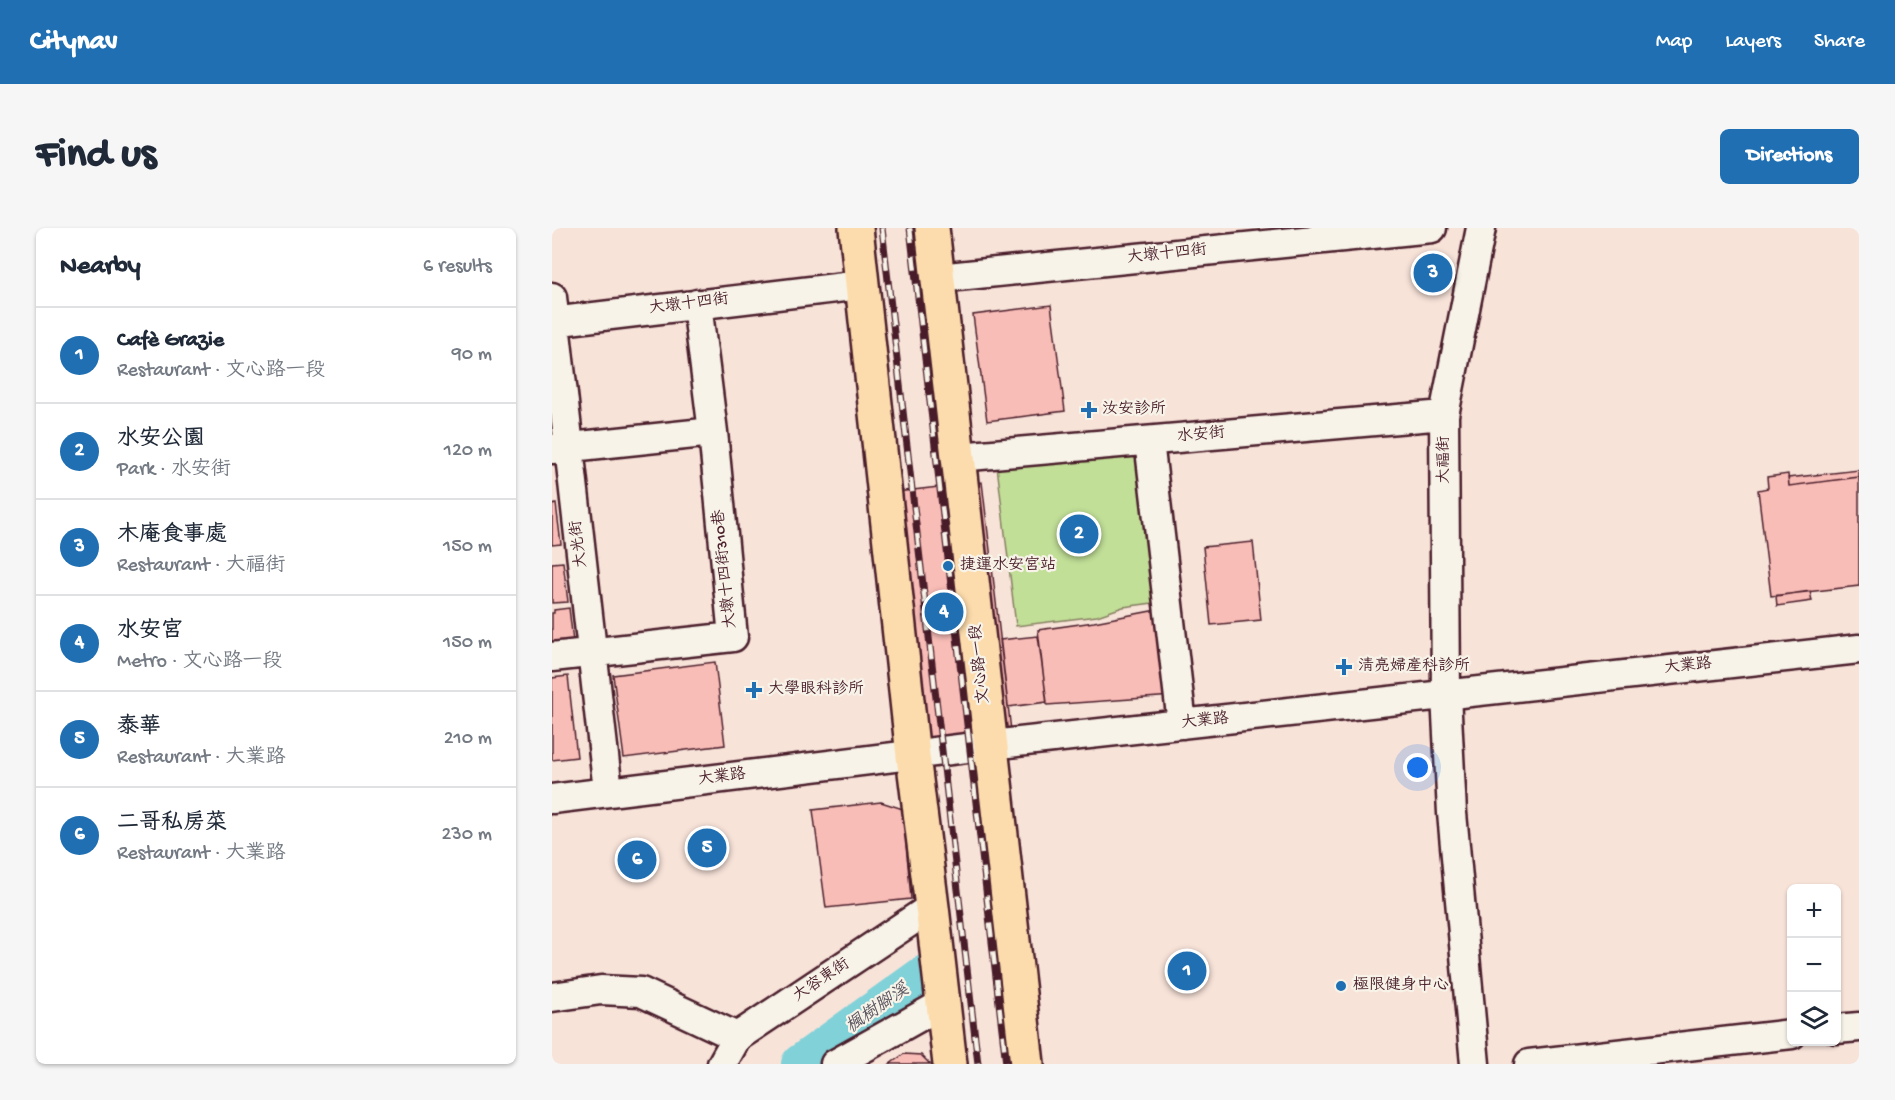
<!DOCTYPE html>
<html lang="en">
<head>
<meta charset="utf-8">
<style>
	body { margin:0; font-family:"Gochi Hand","LXGW WenKai TC",sans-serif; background:#f6f6f7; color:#1f2937 }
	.controls { position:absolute; right:18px; bottom:18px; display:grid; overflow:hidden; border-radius:9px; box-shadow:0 2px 4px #0004 }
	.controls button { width:54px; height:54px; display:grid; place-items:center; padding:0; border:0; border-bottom:2px solid #e0e1e3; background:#fff; color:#1f2937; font:30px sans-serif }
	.you { position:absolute; left:866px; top:540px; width:21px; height:21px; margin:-15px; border:4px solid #fff; border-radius:50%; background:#1a73e8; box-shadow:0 0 0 9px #1a73e833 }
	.badge { display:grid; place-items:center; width:39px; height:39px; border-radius:50%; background:#1f6fb2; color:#fff; font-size:20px; font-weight:700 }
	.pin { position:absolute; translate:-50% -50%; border:3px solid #fff; box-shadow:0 2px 6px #0006 }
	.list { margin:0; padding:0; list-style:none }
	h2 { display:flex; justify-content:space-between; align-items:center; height:78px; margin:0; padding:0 24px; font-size:26px }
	h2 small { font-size:20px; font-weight:400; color:#747a83 }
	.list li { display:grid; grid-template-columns:39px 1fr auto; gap:18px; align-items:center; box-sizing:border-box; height:96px; padding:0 24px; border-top:2px solid #e0e1e3 }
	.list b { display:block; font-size:22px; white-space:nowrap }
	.list p { margin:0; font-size:20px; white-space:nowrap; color:#747a83 }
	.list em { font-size:20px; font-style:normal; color:#747a83 }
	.icon { flex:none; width:33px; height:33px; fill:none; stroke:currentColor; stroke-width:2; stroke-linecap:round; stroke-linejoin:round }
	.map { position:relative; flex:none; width:1307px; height:836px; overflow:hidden; border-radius:9px }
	header { display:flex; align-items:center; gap:36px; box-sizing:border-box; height:84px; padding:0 30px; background:#1f6fb2; color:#fff }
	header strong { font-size:28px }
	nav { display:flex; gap:33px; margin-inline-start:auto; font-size:21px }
	.intro { display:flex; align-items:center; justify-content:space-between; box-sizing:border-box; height:144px; padding:0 36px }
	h1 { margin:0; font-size:42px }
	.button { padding:15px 27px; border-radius:9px; background:#1f6fb2; color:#fff; font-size:21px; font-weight:700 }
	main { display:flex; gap:36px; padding:0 36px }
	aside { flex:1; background:#fff; border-radius:9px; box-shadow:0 2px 4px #0004 }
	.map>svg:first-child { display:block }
	.green { fill:#c1df97; stroke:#867f61; stroke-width:1.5 }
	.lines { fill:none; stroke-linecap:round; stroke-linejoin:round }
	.river { stroke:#80d1d8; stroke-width:40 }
	.building { fill:#f9bdb7; stroke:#4a1f2b; stroke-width:1.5 }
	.minor-casing { stroke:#4a1f2b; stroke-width:33 }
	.major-casing { stroke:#4a1f2b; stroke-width:38 }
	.minor { stroke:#f7f3e8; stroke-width:28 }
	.major { stroke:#fcdcac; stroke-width:33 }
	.rail-casing { stroke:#4a1f2b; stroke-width:7 }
	.rail { stroke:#f7f3e8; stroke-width:4.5; stroke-dasharray:14; stroke-linecap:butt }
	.poi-dot { fill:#1f6fb2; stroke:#f7f3e8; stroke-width:2 }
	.labels { text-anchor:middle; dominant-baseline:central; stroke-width:4.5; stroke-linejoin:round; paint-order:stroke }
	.street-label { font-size:16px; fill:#4a1f2b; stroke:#f7f3e8 }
	.poi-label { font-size:16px; fill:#4a1f2b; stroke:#f7f3e8; text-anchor:start }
	.water-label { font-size:18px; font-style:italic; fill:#5a545f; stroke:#f7f3e8 }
</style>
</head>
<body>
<header>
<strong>Citynav</strong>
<nav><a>Map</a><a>Layers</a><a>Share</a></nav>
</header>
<div class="intro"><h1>Find us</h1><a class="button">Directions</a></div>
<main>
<aside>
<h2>Nearby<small>6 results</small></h2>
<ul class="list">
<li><span class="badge">1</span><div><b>Cafè Grazie</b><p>Restaurant · 文心路一段</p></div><em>90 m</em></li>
<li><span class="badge">2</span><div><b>水安公園</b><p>Park · 水安街</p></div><em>120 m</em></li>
<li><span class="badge">3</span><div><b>木庵食事處</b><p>Restaurant · 大福街</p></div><em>150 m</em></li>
<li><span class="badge">4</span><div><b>水安宮</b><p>Metro · 文心路一段</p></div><em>150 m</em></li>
<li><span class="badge">5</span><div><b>泰華</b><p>Restaurant · 大業路</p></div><em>210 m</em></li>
<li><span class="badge">6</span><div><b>二哥私房菜</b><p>Restaurant · 大業路</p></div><em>230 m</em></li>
</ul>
</aside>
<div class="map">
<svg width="1307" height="836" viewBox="0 0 1307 836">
	<rect width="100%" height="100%" fill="#f8e3d9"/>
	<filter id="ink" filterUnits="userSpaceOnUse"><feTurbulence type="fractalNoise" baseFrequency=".0167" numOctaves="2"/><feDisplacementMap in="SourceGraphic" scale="12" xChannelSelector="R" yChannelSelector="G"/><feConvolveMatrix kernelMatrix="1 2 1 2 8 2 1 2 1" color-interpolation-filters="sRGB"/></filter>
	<g filter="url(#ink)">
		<path class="green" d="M591,221L608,374L571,379L545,388L464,398L445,238Z"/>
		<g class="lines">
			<path class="river" d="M249,836L373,747"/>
		</g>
		<path class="building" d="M499,77L513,183L435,193L421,87Z
			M1307,242V249L1237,258L1236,250Z
			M1236,246L1237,258L1307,249V358L1219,368L1206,262L1216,260L1215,249Z
			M430,254L461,520L376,530L344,264Z
			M4,276L9,316L0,317V277Z
			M701,314L709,392L659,397L651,319Z
			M11,334L16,374L0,375V335Z
			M1258,363L1260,373L1225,378L1224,368Z
			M17,380L22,422L0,424V385H2V382Z
			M610,381L621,468L495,477L486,402L542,394Z
			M486,408L495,474L456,479L448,412Z
			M163,434L173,517L72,530L61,447Z
			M16,448L25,529L0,532V450Z
			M329,574L351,581L359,671L274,680L261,582Z
			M352,826L369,827L378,836H338Z"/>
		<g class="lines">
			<defs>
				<path id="minor" d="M386,50L880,0
					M0,69L56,563
					M145,76L161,204
					M0,94L309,57
					M597,213L630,496
					M0,221L161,204L181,409L0,429
					M406,229L892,187
					M0,571L439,517L1307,421
					M0,769L49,762L89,764L185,809
					M1284,801L1307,799
					M170,836L185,809L380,679
					M283,836L390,776
					M923,836L900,585L894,467L892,187L929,0
					M977,836L1240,806"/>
				<path id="major" d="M304,0L361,528L380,679L398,836
					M380,0L475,836"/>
			</defs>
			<use href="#minor" class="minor-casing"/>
			<use href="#major" class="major-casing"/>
			<use href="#minor" class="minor"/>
			<use href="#major" class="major"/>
			<defs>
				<path id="rail" d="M330,0L426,836
					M358,0L454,836"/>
			</defs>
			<use href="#rail" class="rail-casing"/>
			<use href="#rail" class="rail"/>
		</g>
	</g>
	<g class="poi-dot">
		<path d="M534 173h6v6h6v6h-6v6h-6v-6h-6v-6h6z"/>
		<circle cx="396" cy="338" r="6"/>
		<path d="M789 430h6v6h6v6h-6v6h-6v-6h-6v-6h6z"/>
		<path d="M199 453h6v6h6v6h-6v6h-6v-6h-6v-6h6z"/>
		<circle cx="789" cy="758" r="6"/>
	</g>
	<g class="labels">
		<g class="street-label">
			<text transform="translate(615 27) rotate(-6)">大墩十四街</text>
			<text transform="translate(137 77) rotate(-7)">大墩十四街</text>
			<text transform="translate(649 208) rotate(-5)">水安街</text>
			<text transform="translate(893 232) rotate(-90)">大福街</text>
			<text transform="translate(28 316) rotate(-97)">大光街</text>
			<text transform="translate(174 341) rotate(-96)">大墩十四街310巷</text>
			<text transform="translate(429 436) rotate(-96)">文心路一段</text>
			<text transform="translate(1136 439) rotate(-6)">大業路</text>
			<text transform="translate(653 494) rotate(-6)">大業路</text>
			<text transform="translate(170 550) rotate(-7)">大業路</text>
			<text transform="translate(270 753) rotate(-34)">大容東街</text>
		</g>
		<g class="poi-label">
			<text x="550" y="182">汝安診所</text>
			<text x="408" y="338">捷運水安宮站</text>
			<text x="806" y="439">清亮婦產科診所</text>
			<text x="216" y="462">大學眼科診所</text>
			<text x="801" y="758">極限健身中心</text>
		</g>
		<g class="water-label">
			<text transform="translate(326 781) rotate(-35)">楓樹腳溪</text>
		</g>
	</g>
</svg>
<div class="controls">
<button>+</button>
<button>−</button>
<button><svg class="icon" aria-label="layers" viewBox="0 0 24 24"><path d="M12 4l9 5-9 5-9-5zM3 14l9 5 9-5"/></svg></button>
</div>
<div class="you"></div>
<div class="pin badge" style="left:635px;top:743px">1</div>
<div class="pin badge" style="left:527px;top:306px">2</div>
<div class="pin badge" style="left:881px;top:45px">3</div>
<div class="pin badge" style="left:392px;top:384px">4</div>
<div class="pin badge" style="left:155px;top:620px">5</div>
<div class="pin badge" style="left:85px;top:632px">6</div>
</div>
</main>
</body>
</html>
